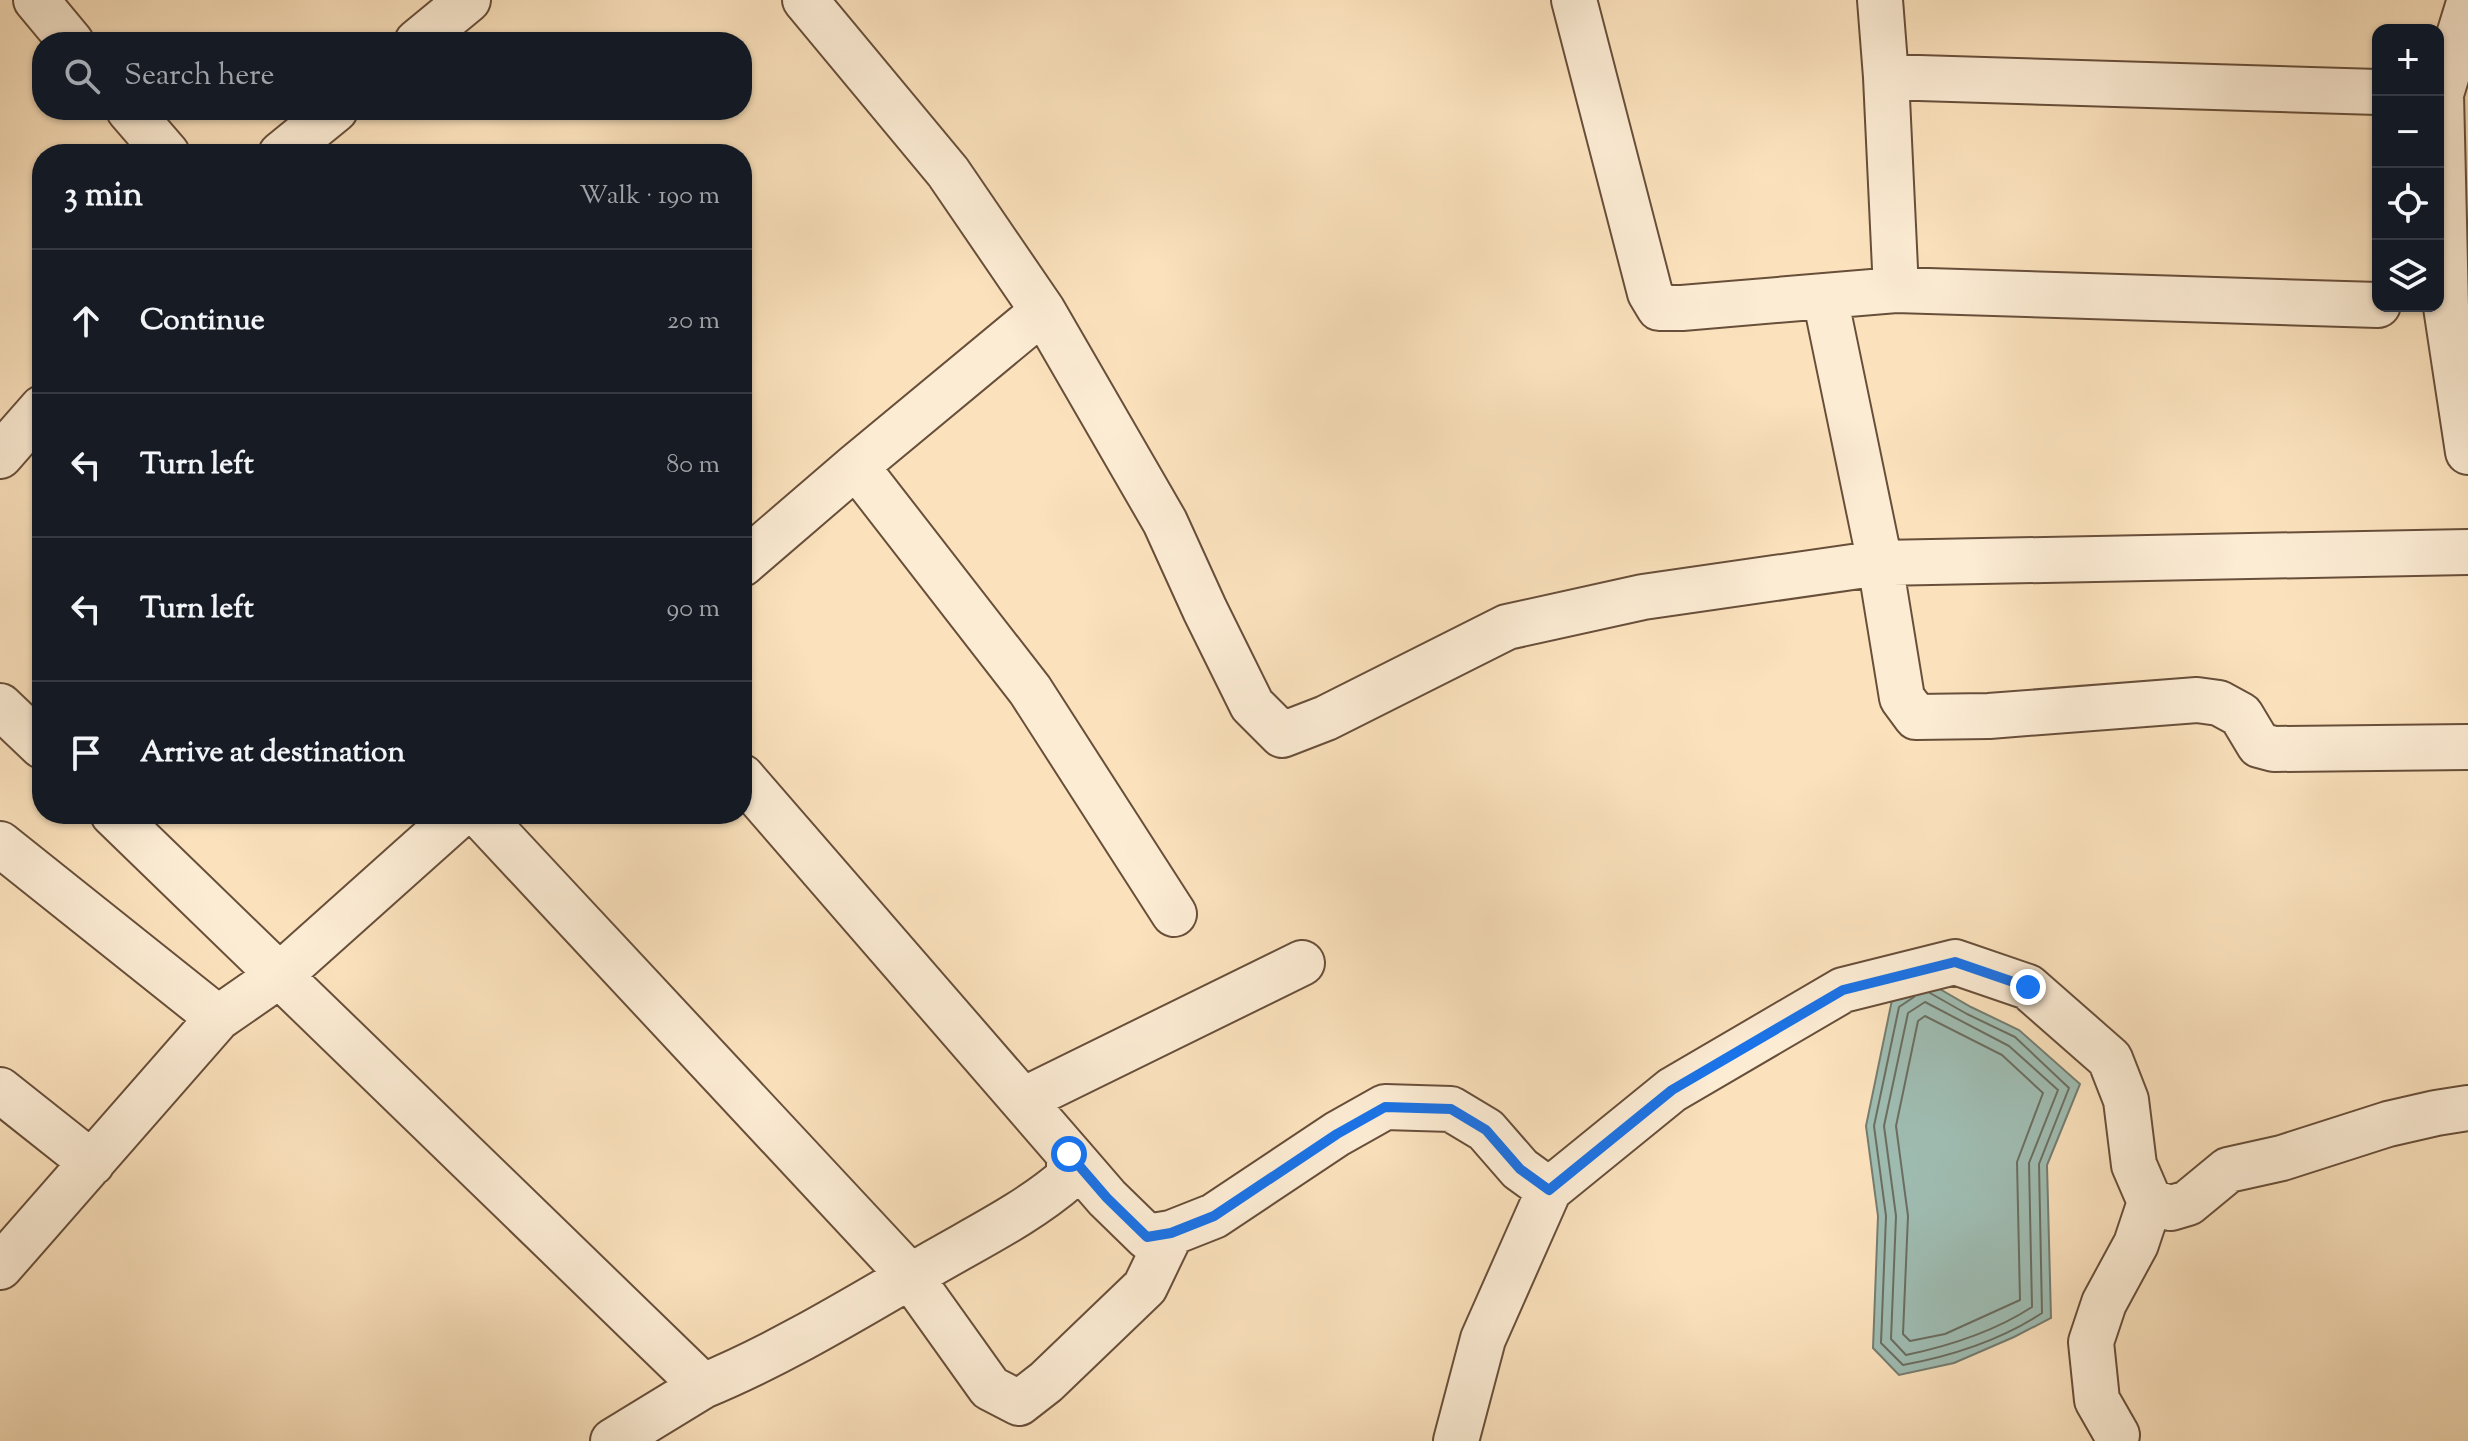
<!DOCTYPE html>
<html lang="en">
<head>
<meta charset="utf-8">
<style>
	body { margin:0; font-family:"Sorts Mill Goudy",serif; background:#242831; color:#f1f3f6 }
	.controls { position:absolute; right:24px; top:24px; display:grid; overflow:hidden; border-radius:16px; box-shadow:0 2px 6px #0004 }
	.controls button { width:72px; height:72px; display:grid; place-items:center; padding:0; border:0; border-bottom:2px solid #363941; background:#171b24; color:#f1f3f6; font:40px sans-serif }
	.stop { position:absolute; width:24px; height:24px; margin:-18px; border:6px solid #1a73e8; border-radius:50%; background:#fff }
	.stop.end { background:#1a73e8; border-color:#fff; box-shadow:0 2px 8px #0008 }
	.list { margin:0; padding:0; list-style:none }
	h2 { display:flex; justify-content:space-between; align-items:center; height:104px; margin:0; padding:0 32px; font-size:34px }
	h2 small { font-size:26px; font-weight:400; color:#9ea1a6 }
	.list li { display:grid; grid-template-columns:52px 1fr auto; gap:24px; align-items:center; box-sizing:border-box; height:144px; padding:0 32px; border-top:2px solid #363941 }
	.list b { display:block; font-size:30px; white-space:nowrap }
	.list em { font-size:26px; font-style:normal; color:#9ea1a6 }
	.icon { flex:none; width:44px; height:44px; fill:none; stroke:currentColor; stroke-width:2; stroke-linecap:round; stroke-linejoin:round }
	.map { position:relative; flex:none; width:2468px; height:1441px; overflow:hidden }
	.search { position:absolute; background:#171b24; box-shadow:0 2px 6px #0004; left:32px; top:32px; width:720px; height:88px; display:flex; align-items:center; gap:20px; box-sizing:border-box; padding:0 28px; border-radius:32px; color:#9ea1a6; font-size:30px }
	.panel { position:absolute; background:#171b24; box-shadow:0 2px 6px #0004; left:32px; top:144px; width:720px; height:680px; border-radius:32px }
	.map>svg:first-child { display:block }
	.water { fill:#9fbdb3; stroke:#757d71; stroke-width:2 }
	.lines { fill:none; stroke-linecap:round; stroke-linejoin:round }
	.shore { stroke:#6b6e61; stroke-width:2 }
	.minor-casing { stroke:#684f3a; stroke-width:48 }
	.minor { stroke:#fcecd4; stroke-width:44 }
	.route { stroke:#1a73e8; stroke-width:10 }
</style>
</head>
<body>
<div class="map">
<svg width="2468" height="1441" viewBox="0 0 2468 1441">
	<rect width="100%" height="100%" fill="#fbe2bd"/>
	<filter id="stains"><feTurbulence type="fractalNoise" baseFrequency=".0025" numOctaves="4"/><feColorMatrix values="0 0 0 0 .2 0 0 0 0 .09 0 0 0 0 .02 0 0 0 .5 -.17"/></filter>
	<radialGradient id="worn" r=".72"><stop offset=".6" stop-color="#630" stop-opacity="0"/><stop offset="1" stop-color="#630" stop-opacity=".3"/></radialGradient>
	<path class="water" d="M1926,981L1971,1007L2019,1030L2080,1084L2047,1165L2051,1318L2014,1337L1954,1363L1899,1375L1873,1348L1878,1216L1866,1126L1892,1000Z"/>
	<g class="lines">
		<path class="shore" d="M1914,997L1899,1007L1874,1126L1886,1216L1881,1343L1903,1365C1951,1356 2001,1340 2042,1313L2039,1164L2069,1088L2015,1037L1967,1014L1930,993
			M1925,1002L2009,1046L2058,1090L2029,1163L2032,1307C1995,1331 1949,1346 1906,1355L1891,1339L1896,1216L1884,1126L1908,1013Z
			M1925,1016L2002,1055L2043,1093L2017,1162L2020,1300L1945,1334L1910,1341L1903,1334L1908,1216L1896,1126L1918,1021Z"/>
		<defs>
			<path id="minor" d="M36,0L71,42
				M805,0L948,172L1043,311L1165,522L1205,610L1252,705L1282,735L1326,718L1507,627L1643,597L1880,563L2468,552
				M1574,0L1650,293L1659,308H1682L1896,290L2378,305
				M1880,0L1886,77L1896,290
				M2468,6L2441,94L2446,307L2468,452
				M417,42L468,0
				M1886,77L2378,92
				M129,110L167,154
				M281,154L335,110
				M1825,297L1880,563L1902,698L1916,717L1989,716L2197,700L2219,703L2241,715L2259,745L2274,749L2468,747
				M0,456L42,408
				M856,466L1030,690L1174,914
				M742,564L856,466L1043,311
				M0,706L42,746
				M113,814L703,1386C783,1353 859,1306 935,1262C980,1236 1029,1212 1069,1177V1154L742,777
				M479,814L910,1276L990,1388L1019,1403L1046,1382L1145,1287L1171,1233
				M0,844L218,1018
				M0,1090L92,1163
				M1023,1100L1302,963
				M1069,1154L1107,1198L1147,1237L1171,1233L1214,1216L1337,1134L1385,1107L1451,1109L1486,1130L1520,1169L1549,1190
				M2150,1202L2171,1208L2188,1203L2228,1170L2282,1158L2388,1124L2436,1113L2468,1108
				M0,1267L218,1018L280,975L460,814
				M613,1441L703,1386
				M1456,1441L1483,1339L1549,1190L1672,1090L1843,990L1955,962L2028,987L2110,1059L2126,1100L2134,1165L2150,1202L2136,1244L2104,1303L2091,1342L2097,1400L2117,1435"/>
		</defs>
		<use href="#minor" class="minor-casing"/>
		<use href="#minor" class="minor"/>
	</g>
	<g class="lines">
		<path class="route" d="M1069,1154L1107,1198L1147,1237L1171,1233L1214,1216L1337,1134L1385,1107L1451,1109L1486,1130L1520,1169L1549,1190L1672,1090L1843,990L1955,962L2028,987"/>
	</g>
	<rect width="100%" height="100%" filter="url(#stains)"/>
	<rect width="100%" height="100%" fill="url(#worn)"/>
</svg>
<div class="controls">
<button>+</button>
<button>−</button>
<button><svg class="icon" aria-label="locate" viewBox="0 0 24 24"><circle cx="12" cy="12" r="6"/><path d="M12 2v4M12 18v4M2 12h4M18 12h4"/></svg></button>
<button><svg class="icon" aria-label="layers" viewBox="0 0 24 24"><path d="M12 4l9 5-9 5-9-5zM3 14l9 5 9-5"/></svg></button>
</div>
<div class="stop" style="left:1069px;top:1154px"></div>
<div class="stop end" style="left:2028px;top:987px"></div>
<div class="search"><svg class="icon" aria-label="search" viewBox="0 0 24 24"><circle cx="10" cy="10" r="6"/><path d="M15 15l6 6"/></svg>Search here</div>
<section class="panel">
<h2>3 min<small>Walk · 190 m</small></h2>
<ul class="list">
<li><svg class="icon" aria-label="ahead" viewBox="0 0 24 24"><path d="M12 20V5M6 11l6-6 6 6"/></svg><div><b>Continue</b></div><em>20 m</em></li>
<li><svg class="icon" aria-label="left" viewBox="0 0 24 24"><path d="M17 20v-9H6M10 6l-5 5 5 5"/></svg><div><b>Turn left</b></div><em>80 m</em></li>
<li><svg class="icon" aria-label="left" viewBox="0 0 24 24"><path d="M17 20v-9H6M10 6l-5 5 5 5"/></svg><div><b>Turn left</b></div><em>90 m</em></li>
<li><svg class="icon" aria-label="arrive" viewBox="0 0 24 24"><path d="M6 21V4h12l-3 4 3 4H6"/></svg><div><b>Arrive at destination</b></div></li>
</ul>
</section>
</div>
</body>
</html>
